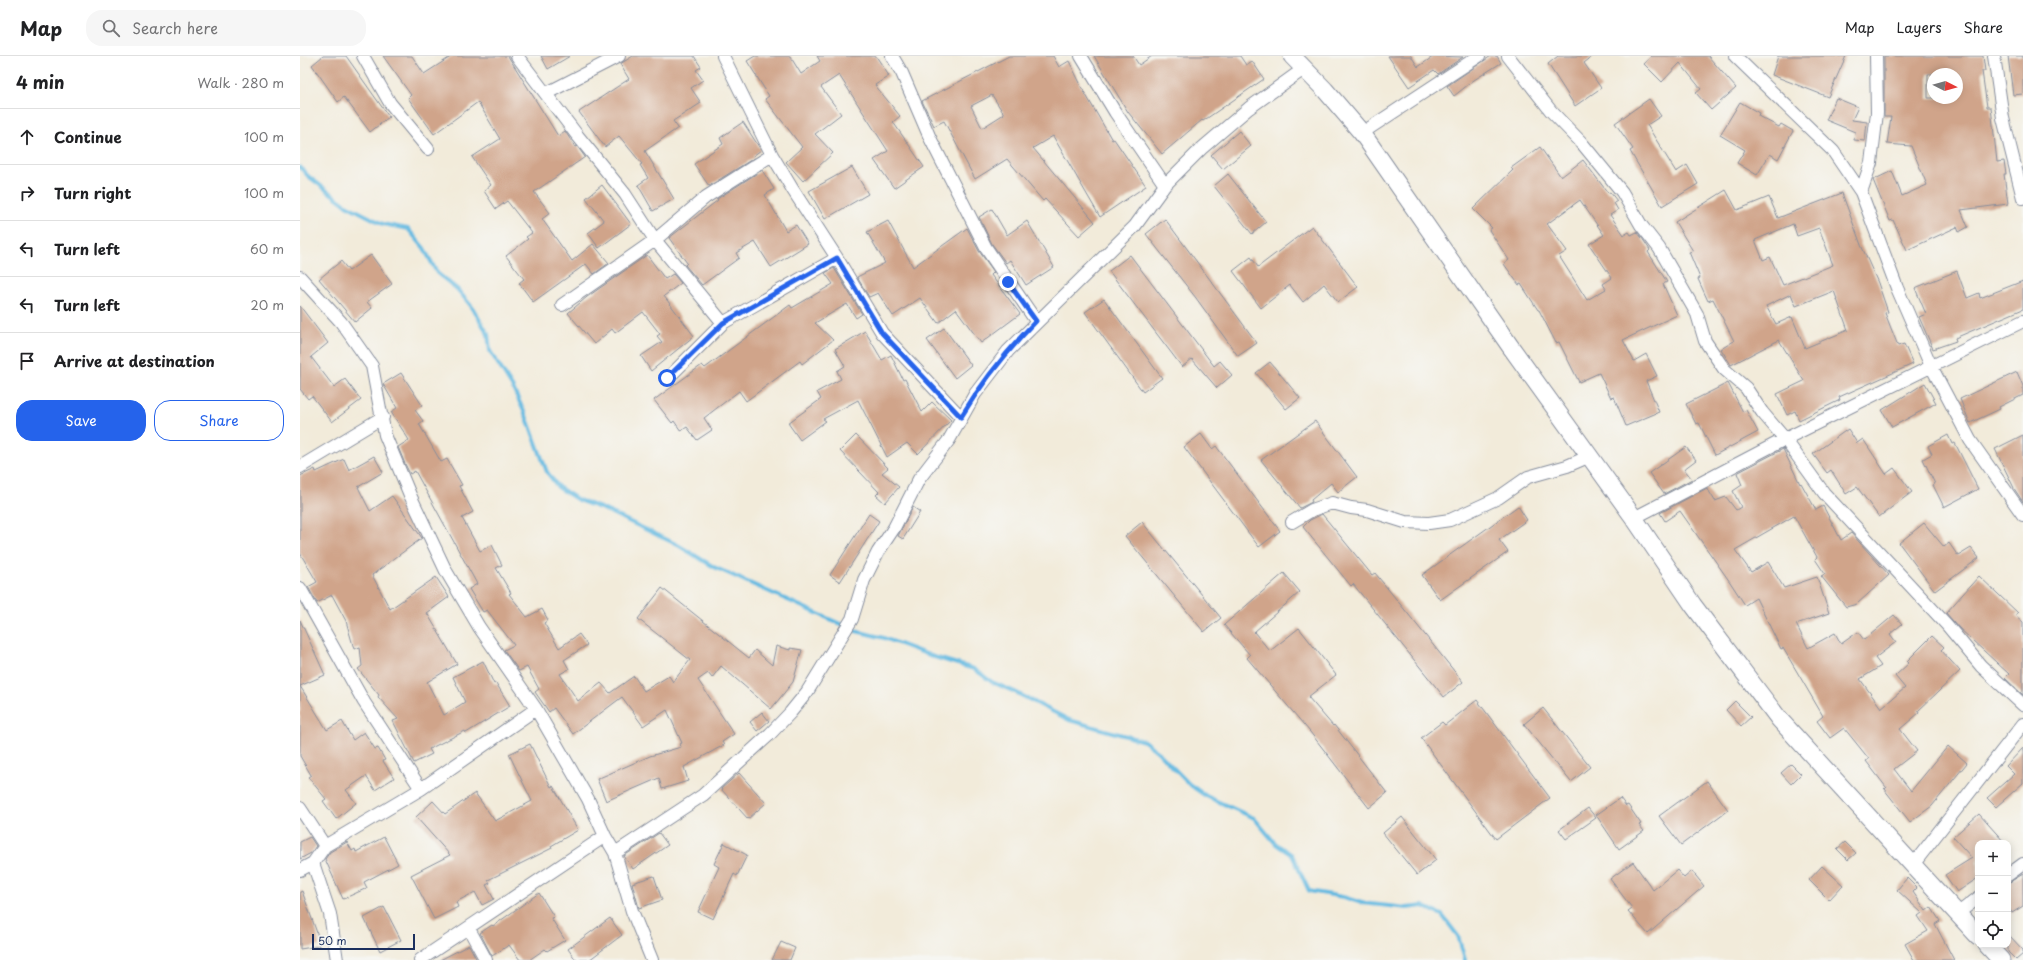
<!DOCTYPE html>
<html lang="en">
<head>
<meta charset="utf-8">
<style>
	body { margin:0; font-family:"Playpen Sans",sans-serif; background:#f6f6f6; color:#202124 }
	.controls { position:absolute; right:12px; bottom:12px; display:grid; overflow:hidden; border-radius:8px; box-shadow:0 2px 10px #0003 }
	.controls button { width:36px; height:36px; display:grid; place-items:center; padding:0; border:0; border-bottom:1px solid #e0e0e0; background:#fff; color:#202124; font:20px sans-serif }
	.compass { position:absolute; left:1627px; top:12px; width:36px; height:36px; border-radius:50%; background:#fff; box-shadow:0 2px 10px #0003; rotate:96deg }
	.scale { position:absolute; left:12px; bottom:10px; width:103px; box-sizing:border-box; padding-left:4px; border:2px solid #1b2f5e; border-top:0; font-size:11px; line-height:14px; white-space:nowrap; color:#1b2f5e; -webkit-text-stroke:3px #f6f6f2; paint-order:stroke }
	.stop { position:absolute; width:12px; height:12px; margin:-9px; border:3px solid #2563eb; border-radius:50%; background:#fff }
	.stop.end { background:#2563eb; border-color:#fff; box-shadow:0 1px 4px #0008 }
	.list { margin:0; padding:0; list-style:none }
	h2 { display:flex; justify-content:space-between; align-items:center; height:52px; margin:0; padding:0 16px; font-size:17px }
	h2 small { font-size:13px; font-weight:400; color:#757577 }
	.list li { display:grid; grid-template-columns:26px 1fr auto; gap:12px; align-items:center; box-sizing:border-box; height:56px; padding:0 16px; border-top:1px solid #e0e0e0 }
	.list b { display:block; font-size:15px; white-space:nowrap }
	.list em { font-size:13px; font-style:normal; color:#757577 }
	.actions { display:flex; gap:8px; padding:12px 16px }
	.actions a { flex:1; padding:9px 0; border:1px solid #2563eb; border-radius:16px; text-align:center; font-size:14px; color:#2563eb }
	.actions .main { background:#2563eb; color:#fff }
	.icon { flex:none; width:22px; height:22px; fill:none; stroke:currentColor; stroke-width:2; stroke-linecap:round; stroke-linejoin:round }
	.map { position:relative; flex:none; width:1723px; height:904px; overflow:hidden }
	header { display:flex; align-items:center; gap:24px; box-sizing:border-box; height:56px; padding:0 20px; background:#fff; border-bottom:1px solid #e0e0e0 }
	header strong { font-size:19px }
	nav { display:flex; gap:22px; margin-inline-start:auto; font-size:14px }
	.search { width:280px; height:36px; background:#f6f6f6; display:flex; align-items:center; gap:10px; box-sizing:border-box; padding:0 14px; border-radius:16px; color:#757577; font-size:15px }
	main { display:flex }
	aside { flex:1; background:#fff }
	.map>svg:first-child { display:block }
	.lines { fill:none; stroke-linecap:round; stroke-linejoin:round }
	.stream { stroke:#65bae1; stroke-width:4 }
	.building { fill:#d0a48a; fill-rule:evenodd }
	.minor-casing { stroke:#868d9c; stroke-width:14 }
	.secondary-casing { stroke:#868d9c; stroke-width:19 }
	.minor { stroke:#fff; stroke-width:12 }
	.secondary { stroke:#fff; stroke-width:17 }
	.route { stroke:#2563eb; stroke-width:5 }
</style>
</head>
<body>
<header>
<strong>Map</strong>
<div class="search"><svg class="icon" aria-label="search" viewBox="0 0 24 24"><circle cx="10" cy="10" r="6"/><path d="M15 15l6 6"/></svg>Search here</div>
<nav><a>Map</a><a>Layers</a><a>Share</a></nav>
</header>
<main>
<aside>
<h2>4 min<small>Walk · 280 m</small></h2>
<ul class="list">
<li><svg class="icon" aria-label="ahead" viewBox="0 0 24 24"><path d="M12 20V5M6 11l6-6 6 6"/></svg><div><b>Continue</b></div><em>100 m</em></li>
<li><svg class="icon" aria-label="right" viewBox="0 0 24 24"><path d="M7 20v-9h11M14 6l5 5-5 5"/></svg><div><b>Turn right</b></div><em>100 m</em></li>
<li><svg class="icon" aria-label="left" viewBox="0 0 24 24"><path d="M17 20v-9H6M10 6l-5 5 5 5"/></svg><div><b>Turn left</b></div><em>60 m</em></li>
<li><svg class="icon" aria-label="left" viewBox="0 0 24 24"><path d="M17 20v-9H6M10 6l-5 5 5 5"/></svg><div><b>Turn left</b></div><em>20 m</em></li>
<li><svg class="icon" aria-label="arrive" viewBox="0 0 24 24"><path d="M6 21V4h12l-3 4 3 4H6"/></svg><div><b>Arrive at destination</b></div></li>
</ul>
<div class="actions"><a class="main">Save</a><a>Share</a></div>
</aside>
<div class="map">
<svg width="1723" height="904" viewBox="0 0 1723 904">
	<rect width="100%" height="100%" fill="#f6f6f2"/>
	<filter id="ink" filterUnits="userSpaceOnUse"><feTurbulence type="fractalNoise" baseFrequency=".025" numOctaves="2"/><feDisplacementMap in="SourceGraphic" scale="8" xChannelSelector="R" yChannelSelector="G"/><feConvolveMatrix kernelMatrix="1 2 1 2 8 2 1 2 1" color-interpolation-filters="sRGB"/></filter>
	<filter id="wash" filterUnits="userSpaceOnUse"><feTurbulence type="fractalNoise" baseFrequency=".012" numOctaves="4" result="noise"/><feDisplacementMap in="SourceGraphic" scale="16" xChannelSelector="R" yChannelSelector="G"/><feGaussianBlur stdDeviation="0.9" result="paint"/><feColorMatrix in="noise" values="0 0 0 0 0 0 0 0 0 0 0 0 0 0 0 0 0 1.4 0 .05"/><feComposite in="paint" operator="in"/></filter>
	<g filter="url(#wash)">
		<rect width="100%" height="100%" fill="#f2ebda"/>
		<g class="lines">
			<path class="stream" d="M0,111L8,120L46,149L83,168L108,173L124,192L137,217L157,233L172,251L188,278L190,295L213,332L227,362L247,416L258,431L278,444L303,453L376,488L414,511L556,575L584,582L634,601L674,613L692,626L715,636L769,664L844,685L858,696L889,728L906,740L954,762L976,788L992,799L1009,835L1043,841L1062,847L1107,852L1123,850L1142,859L1158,880L1165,904"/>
		</g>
		<g id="blocks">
			<path class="building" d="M23,0H46L89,61L70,76L44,41L38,46L12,9Z
				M83,0H112L124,18L152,0H208L258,80L265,75L275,91L277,90L285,101L234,136L250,157L242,163L272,205L293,188L309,207L294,218L286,208L233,246L219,227L224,223L206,200L228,183L226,181L232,177L207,145L196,153L184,135L191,129L172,101L200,83L178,46L134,78L108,42L111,39Z
				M241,0H270L248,13Z
				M333,0H394L401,11L396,14L403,24L391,32L401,47L373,65L378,72L345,95L374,143L353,155L338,129L348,122L340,109L342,108L319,80L305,91L279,56L329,23L320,8Z
				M455,0H490L501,18L520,5L517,0H576L589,20L575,29L600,60L593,66L624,111L594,132L574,104L588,95L539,19L521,31L541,58L515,78L533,97L503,125L486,106L502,91L465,43L469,40L447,5Z
				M709,0H753L759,11L769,5L780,27H779L812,84L814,83L846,130L800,161L753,80L733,92L795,166L779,180L745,143L743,145L707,103L675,123L644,65L634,70L622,45ZM692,39L704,58L682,72L671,50Z
				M794,0H833L839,9L852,0H940L946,9L952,5L964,23L903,65L902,64L862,98L828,56Z
				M1088,0H1111L1118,11L1134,0L1163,1L1138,18L1134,14L1109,31Z
				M1191,0H1197L1201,7L1174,24L1154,40L1147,30Z
				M1258,0H1293L1284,7L1301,32L1275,50L1248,8Z
				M1351,0H1408L1436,32L1411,54L1396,37L1401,33L1380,7L1362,26L1344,8Z
				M1478,0H1546L1528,41L1472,19Z
				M1584,0H1683L1685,15H1682L1687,51H1691L1697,106L1704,105L1706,118H1704L1708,148L1661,154L1668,171L1659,176L1657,171L1607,194L1593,164L1590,165L1573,124L1592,115L1602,140L1627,129L1611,90L1587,88L1591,61H1584ZM1628,18H1657V42H1628Z
				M1708,0H1723V38L1713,39Z
				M1536,42L1558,51L1552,64L1567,66L1565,85L1554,84L1555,76L1526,64Z
				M1349,43L1361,60L1347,69L1376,116L1387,109L1398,128L1362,150L1330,95L1333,93L1315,67Z
				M1440,46L1459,57L1458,60L1479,71L1481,68L1493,75L1478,103L1470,98L1457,119L1437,107L1445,94L1420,79Z
				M443,66L461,94L453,100L454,102L409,130L394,108L423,88L420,82Z
				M939,75L951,90L923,113L911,99Z
				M1240,91L1261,121L1283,104L1308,137L1310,136L1317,145L1314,147L1318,154L1310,159L1324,179L1329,176L1331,179L1337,176L1342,182L1350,194L1348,196L1367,226L1363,228L1377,259L1323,284L1334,305L1346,298L1357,320L1346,325L1359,356L1326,370L1314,341L1311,342L1299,317L1279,326L1259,286L1256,287L1239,254H1238L1221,228L1219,229L1204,208L1209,204L1189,174L1192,172L1173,153L1213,114L1211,112ZM1280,144L1304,179L1289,188L1312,222L1303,228L1306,233L1287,244L1259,200L1267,195L1247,168Z
				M552,111L568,138L525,163L509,135Z
				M462,114L474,133L465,139L486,175L496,169L508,188L471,211L455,186L436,197L439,202L402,229L385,209L387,207L369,182L418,144L417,143Z
				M928,118L966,166L952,178L914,130Z
				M302,129L331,168L299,192L288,177L304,165L286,142Z
				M1426,134L1437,154L1469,141L1478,162L1542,137L1561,189L1578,227L1588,256L1585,257L1598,290L1604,288L1613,308L1539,341L1540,344L1499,364L1495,355L1487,359L1477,338L1504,325L1479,284L1431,309L1421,293L1434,285L1413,243L1408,245L1398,223L1400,222L1389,196L1393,195L1375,166ZM1493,168L1497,180L1519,172L1533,209L1483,229L1470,201L1463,204L1455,184ZM1534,235L1548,274L1505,292L1492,261L1476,268L1466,250L1491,238L1496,250Z
				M692,153L707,179L727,165L754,211L726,229L710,204L706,207L692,188L679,161Z
				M865,163L957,287L938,300L896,242L846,178Z
				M588,165L613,211L667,172L679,195L694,216L691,219L720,258L681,287L656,253L638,267L620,242L593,260L578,237L569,241L557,221L585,207L567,176Z
				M1012,170L1058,231L1038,246L1024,228L1003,246L990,229L961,252L933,215L951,201L958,211Z
				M71,199L92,228L67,246L72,252L55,266L19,223L41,205L49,215Z
				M347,199L365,223L373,218L381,227L364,240L394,280L351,315L341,300L362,286L357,280L360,278L343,256L315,277L312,273L294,288L268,257L287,241Z
				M830,199L914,310L920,305L932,319L917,332L892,303L882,311L809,215Z
				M534,212L562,258L556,262L547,248L515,267L533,284L502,308L500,305L446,345L439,335L404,362L412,374L397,384L387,371L381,375L374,365L372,367L354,344L402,309L405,312L490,249L492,252L533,228L525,217Z
				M1657,215L1667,242L1679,237L1680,242L1723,225V253L1655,282L1656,285L1633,293L1619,261L1626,258L1615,232Z
				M804,243L862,322L843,336L785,256Z
				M0,250L28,287L11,301L34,331L45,323L61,344L32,366L12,340L8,343L0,333Z
				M644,272L671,309L655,322L627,284Z
				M565,275L582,304L591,299L603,324L605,323L622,356L632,346L651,364L618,398L607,387L587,401L558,344L523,363L526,365L500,384L488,367L521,343L517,336L541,323L537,315L545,310L535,293Z
				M970,306L1000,342L986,353L956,317Z
				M1717,316L1723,330V339L1699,351L1700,353L1670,367L1660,343Z
				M101,317L122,349L115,354L123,365L119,368L141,406L147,403L162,429L159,430L173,456L162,462L180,495L192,489L202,509L196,512L211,537L209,538L227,561L242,553L248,564L244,567L259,592L279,578L287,589L264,604L269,613L260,618L278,645L301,627L310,637L334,620L344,635L369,620L373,626L390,604L338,563L362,532L449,602L455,594L472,609L476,590L490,594V592L502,594L493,626L471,653L421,610L412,622L408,617L398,624L434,678L422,686L424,689L384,711L388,725L362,733L359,722L306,745L297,723L350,700L381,691L380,688L382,687L367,654L343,670L322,641L273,678L254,652L249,656L235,636L239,633L227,611L219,615L204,594L214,589L187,554L183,556L169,533L177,528L115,415L110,418L105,408L98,391L109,384L91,356L97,352L83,328Z
				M1428,327L1443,356L1446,354L1458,376L1415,399L1399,367L1396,368L1386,348Z
				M1625,327L1636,347L1592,371L1582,354Z
				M1015,365L1057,421L1038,436L1031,427L1011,444L1012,446L1000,452L961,404Z
				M1548,373L1557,387L1563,383L1586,418L1594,412L1612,436L1579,461L1557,431L1546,438L1531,414L1527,417L1513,398Z
				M901,378L912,393L916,390L980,475L959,491L884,391Z
				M556,379L588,412L582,417L599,431L585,447L576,439L579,436L540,395Z
				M1648,379L1652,388L1655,387L1678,433L1644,451L1633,429L1635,428L1623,403L1632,398L1628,390Z
				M1723,379V446L1715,434L1695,393Z
				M1386,391L1396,404L1384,413L1392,423L1364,438L1349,417Z
				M1483,393L1500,428L1501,427L1516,454L1523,450L1541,484L1551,477L1589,519L1557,548L1546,551L1521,520L1525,518L1515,503L1517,501L1494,460L1435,494L1451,516L1468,506L1484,532L1517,521L1529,557L1496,568L1508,592L1535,577L1541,588L1558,576L1564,584L1594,559L1602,568L1590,578L1596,586L1575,602L1581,610L1560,623L1581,652L1605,632L1595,620L1609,607L1607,605L1632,580L1644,591L1641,594L1660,615L1618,655L1619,657L1600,673L1617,695L1594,713L1611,735L1648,690L1667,707L1632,750L1610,766L1584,733L1586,731L1566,705L1569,703L1544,672L1530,682L1517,665L1523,660L1483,592L1481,593L1456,542L1445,549L1430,526L1380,455L1365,465L1360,457L1407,432L1415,445L1426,441L1436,454L1441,451L1433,435L1442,429L1437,417Z
				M74,400L83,416L58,431L70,455L92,440L122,482L72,519L90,553L136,521L149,541L127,557L157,608L127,626L144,659L165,646L153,621L183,605L194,628L196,627L210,650L166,677L165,675L129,693L132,698L114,707L93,665L98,663L78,641L79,639L58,613L62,610L60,591L54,593L46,565L32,539L17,547L8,531L17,526L0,497V420L15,413L16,416L44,403L49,414Z
				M1218,450L1227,464L1199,484L1208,496L1140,544L1122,519Z
				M613,451L620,456L603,483L598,480Z
				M569,458L579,465L540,526L530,519Z
				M1022,458L1072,519L1075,517L1163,626L1144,641L1053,528L1051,530L1003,471L1010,464Z
				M842,466L921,562L904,576L825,480Z
				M1624,467L1644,491L1649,487L1658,500L1671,492L1679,502L1635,535L1599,487Z
				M984,517L1000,536L954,576L970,595L999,572L1036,619L1008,641L1033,670L1034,669L1087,737L1069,752L1010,676L947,602L950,599L924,569Z
				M1679,520L1718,557L1715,559L1723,566V639L1705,622L1709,618L1659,572L1646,557Z
				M0,564L25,619L0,630L27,674L42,665L53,684L64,676L75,693L78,692L85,704L83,705L94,722L75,734L66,720L46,734L56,747L36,763L23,745L26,743L8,721L11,719L0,700Z
				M1177,644L1250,742L1196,783L1121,682L1142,666L1145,669Z
				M1435,645L1451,661L1441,670L1426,654Z
				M1243,652L1290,711L1271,726L1224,668Z
				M462,656L469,665L457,675L450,666Z
				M230,688L251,731L253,730L278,774L251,790L252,792L188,824L190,827L186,829L194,843L182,849L175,836L156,846L158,851L134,863L111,819L150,799L116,761L133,745L145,758L175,737L195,765L232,745L209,698Z
				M1723,692V727L1696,751L1687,742L1714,718L1706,710Z
				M1491,708L1501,718L1491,728L1481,717Z
				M439,717L466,747L448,763L421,733Z
				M1407,725L1428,754L1381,789L1359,760Z
				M1320,742L1326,750L1328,749L1341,768L1339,769L1344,775L1319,793L1296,759Z
				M1288,752L1296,762L1266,783L1259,774Z
				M1679,758L1705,787H1678V822L1657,836L1645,819L1672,802L1653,781Z
				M1102,761L1136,804L1117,819L1083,777Z
				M359,777L368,789L333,813L324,800Z
				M10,781L16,790L11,797L0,803V786Z
				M84,781L98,808L64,826L67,832L43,843L25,803L30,796L47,786L52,795L55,793L56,796Z
				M1545,786L1556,797L1548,804L1537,793Z
				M424,787L447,799L437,820L434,818L413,863L398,856L419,811L414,808Z
				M1333,806L1353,834L1377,814L1384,822L1392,815L1404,830L1348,878L1328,855L1332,852L1310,823Z
				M1522,810L1543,829L1529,844L1509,824Z
				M1723,818V850L1712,857L1708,851V827Z
				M354,820L362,844L339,852L332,827Z
				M1607,822L1617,832L1613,836L1626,855L1631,851L1640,865L1635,868L1654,904H1614L1605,888L1628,875L1618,860L1622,857L1597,834Z
				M2,835L17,877L19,890L0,893V836Z
				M239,837L254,861L251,862L265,884L247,895L245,893L229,904H220L209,889L192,900L180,877L192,869L193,870Z
				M84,851L101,884L80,895L64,862Z
				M310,862L322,879L289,904H276L268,893Z
				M1708,878L1723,894V898L1716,904L1708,896Z
				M481,886L495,892L490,904H472Z
				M169,889L177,904H140Z"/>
		</g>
	</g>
	<g filter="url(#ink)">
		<use href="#blocks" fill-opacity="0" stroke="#868d9c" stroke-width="1"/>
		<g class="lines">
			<defs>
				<path id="minor" d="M63,0L90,47L128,93
					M217,0L277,79L325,138L355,184L423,267
					M423,0L472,99L493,134L537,202L582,277L661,361
					M592,0L602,17L630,82L686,192L736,265
					M781,0L815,56L865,129
					M1208,0L1251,55L1281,86L1322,136L1341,169L1359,192L1397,258L1405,285L1424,313L1446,332L1462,356L1485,383L1524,437L1647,569L1681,610L1723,649
					M1435,0L1533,95L1561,136L1597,232L1631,310L1670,384L1723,459
					M1694,0L1703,62L1723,142
					M247,37L319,0
					M1062,77L1179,0
					M1561,136L1571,107L1577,57L1576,0
					M0,221L41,266L72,310L85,379L110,439L146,515L179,571L236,653L288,743L305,780L315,797L332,855L352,904
					M262,249L355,184L406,141L472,99
					M367,323L423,267L537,202
					M0,411L83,361
					M1334,462L1485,383L1723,265
					M992,466L1012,454L1032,447L1051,452L1067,454L1105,466L1129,467L1150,464L1198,442L1228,421L1267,410L1290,400
					M0,532L64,646L121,733
					M0,752L25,790
					M315,797L403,739L470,678L490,657L507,636L552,563L564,524L578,496L594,472L619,423L649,384L675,338L708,295L835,170L865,129L901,93L949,52L1005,12
					M13,807L30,858L37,904
					M1612,810L1723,668
					M0,814L13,807L25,790L121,733L236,653
					M1708,819L1723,808
					M1657,858L1678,842
					M169,873L186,904
					M120,904L305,780"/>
				<path id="secondary" d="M992,0L1025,34L1062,77L1210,290L1334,462L1393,549L1479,663L1678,880
					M1687,889L1701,904"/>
			</defs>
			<use href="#minor" class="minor-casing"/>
			<use href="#secondary" class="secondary-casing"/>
			<use href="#minor" class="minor"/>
			<use href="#secondary" class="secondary"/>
		</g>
	</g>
	<g class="lines" filter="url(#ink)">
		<path class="route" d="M367,322L423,267L537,202L582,277L661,361C682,326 707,295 736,265L708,226"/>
	</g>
</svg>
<div class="controls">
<button>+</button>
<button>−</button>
<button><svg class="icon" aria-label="locate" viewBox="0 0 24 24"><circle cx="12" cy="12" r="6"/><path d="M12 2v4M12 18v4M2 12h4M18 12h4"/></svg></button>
</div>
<svg class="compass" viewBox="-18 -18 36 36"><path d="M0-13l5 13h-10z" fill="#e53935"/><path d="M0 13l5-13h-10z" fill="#757577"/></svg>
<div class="scale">50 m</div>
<div class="stop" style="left:367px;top:322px"></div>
<div class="stop end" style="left:708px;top:226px"></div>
</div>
</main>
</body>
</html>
